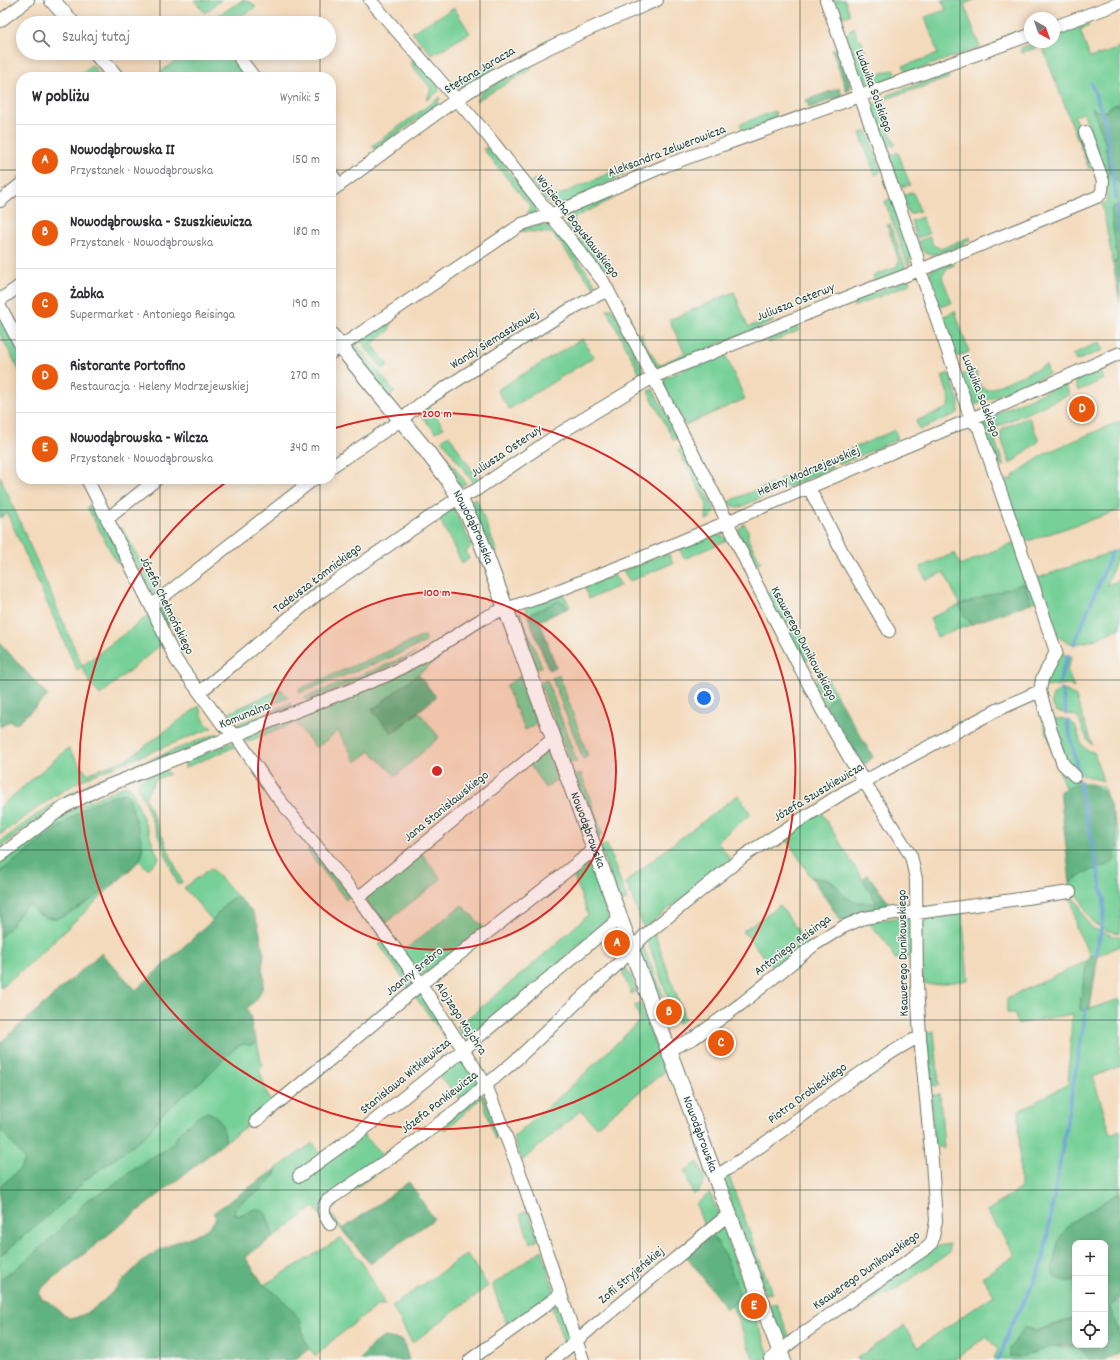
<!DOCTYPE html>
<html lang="pl">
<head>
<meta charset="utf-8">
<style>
	body { margin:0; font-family:Dekko,sans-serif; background:#f2f2f3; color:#2b2b33 }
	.controls { position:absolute; right:12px; bottom:12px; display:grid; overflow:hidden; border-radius:8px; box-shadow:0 2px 10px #0003 }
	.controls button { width:36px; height:36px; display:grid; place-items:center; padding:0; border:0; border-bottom:1px solid #e1e1e2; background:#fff; color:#2b2b33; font:20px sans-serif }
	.compass { position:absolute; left:1024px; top:12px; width:36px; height:36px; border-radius:50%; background:#fff; box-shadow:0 2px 10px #0003; rotate:140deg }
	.you { position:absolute; left:704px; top:698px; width:14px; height:14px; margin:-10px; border:3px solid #fff; border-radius:50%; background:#1a73e8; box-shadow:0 0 0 6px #1a73e833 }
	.badge { display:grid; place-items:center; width:26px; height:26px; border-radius:50%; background:#ea580c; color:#fff; font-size:13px; font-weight:700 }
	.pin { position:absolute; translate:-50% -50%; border:2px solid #fff; box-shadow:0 1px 4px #0006 }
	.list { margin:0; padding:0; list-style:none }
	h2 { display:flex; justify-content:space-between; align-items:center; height:52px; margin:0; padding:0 16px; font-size:17px }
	h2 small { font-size:13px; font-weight:400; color:#7c7c81 }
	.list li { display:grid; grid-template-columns:26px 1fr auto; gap:12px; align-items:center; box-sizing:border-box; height:72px; padding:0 16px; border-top:1px solid #e1e1e2 }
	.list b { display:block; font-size:15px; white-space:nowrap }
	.list p { margin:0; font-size:13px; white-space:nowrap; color:#7c7c81 }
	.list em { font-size:13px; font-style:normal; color:#7c7c81 }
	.icon { flex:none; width:22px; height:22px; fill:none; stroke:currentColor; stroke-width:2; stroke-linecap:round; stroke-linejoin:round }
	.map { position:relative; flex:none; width:1120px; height:1360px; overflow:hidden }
	.search { position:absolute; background:#fff; box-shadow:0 2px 10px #0003; left:16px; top:16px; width:320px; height:44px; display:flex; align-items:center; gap:10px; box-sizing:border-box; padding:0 14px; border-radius:22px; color:#7c7c81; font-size:15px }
	.panel { position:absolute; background:#fff; box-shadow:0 2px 10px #0003; left:16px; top:72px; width:320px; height:412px; border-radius:16px }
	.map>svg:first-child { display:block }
	.green { fill:#76d097; stroke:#4a8666 }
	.forest { fill:#60b280; stroke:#40785a }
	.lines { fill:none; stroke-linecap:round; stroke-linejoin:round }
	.stream { stroke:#699fd7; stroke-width:3.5 }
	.minor-casing { stroke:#6a7464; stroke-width:14 }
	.tertiary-casing { stroke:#6a7464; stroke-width:17 }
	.minor { stroke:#fff; stroke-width:12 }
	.tertiary { stroke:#fff; stroke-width:15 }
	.grid { fill:none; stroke:#1f3d34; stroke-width:1; stroke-opacity:0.55 }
	.ring { fill:none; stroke:#d62828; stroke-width:2 }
	.labels { text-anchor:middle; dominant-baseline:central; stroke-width:3; stroke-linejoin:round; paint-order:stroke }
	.street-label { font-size:13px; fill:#1f3d34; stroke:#f6f6f2 }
	.centre { fill:#d62828; stroke:#f6f6f2; stroke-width:2 }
	.ring-label { font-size:12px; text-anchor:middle; font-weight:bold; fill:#d62828; stroke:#f6f6f2; stroke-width:3; stroke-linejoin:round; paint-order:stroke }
</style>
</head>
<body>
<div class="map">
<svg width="1120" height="1360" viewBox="0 0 1120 1360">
	<rect width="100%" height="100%" fill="#f6f6f2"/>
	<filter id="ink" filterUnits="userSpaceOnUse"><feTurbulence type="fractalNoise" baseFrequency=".025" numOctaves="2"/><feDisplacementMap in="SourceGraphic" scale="8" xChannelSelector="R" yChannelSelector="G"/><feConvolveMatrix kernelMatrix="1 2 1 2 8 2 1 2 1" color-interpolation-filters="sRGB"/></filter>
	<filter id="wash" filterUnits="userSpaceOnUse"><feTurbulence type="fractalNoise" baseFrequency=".012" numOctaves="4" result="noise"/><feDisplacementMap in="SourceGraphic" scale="16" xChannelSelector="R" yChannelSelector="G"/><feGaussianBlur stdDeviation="0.9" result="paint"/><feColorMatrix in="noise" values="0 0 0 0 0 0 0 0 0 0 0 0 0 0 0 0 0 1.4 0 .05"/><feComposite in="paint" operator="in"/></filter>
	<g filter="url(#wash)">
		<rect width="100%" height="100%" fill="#f4dabc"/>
		<path class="green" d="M194,0H221L205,13Z
			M243,0L252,3L256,7L231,23H211V20Z
			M832,0H845L850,15L838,18Z
			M942,0H975L964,4L980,47L908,73L903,66L938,54L925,17L946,10Z
			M454,8L470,33L432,55L412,32Z
			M1088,24L1089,26L1080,30L1090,58L1120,48V103L1108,108V110C1102,113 1098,111 1093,109L1105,141L1109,172L1120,184V204L1113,207L1117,261L1113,263L1102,204L1107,202L1106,180L1084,113L1074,116L1094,166L1089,169L1042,46L1021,53V48L1038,42H1054V36Z
			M854,27L858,39H861L872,71L878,75L894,69L896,74L894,78L868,86L863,84L860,79L845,36Z
			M184,53H234L233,57L231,59L244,74L240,77H155Z
			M415,59L438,87L439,91L427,100L431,88L410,63Z
			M494,64L497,68L462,88L455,87Z
			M92,65L102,77H79L78,75Z
			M529,65L532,69L476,101L482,92Z
			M947,74L949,78L886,99L881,109L895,145L882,147L880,144L870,106L883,100L890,94Z
			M440,97L437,106L375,149L372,146Z
			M775,111L777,120L744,132L740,124Z
			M867,131L881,170L878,174L875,175L860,133Z
			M486,148H490L535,205L536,209L535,213L529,216L527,214L530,206L483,149Z
			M898,152L910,185L899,187L888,157Z
			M621,168L624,175L565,203L556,206L550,205L531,182L534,179L550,199Z
			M913,192L920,211L909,214L902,196Z
			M607,195L613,199L575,217L572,226L575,229L570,231C566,224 564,221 569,213Z
			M891,198L911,254L910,263L908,265L885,201Z
			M922,217L929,234L917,238L911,221Z
			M890,224L905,266V269L875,281L873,276L896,267L899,261L887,225Z
			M540,225L550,227L556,230L593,280L595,284L594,288L552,233L518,231L529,227Z
			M581,237L608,268L602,271L577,240Z
			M930,237L933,245L941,249L970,237L971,240C960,245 934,260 924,252C921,250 920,245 918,241Z
			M953,262L954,265L947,268L942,277L952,303L939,307C935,296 927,281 931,270Z
			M909,279L910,284L853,307L855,303L859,298Z
			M734,292L748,327L772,318L773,322L661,368H657L653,365L639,338L642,333V338L657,363L660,365L685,353L669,320Z
			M612,308L643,370V374L640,380H638L640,374L607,310Z
			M955,311L969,352L956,357L942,317Z
			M394,314L389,331L372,344L388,365L383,369L359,339Z
			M0,315L21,356V374L0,334Z
			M796,323L800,330L769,343L767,335Z
			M582,339L594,357L509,409L497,390Z
			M1100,342L1103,350L1076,361L1073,354Z
			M355,343L395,392L389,396L354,354L353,348Z
			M724,352L745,399L685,425L664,388V384L665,378Z
			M1046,365L1049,374L975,405L969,397L961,375L975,370L981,387L988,390Z
			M1096,370H1099L1104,379L1078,391L1074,379Z
			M949,373L959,402L958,413L919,430L916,421L947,408L950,401L942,376Z
			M1064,384L1070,394L998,426L994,438L1004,466H1000L995,461L982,424L984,418Z
			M653,389L678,436L674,441L648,391Z
			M427,403L444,428L435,432L417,410Z
			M1029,417L1039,441L1010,464L1000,435L1003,428Z
			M1120,421V510L1022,543L1001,483L1010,479L1011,481L1014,475L1046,453Z
			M895,430L898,439L839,465L835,456Z
			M449,435L481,484L475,485L442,440Z
			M436,443L466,483L460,487L431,446Z
			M684,448L714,507C715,514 713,517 706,520L707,504L678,450Z
			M828,459L832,468L786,488L779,479Z
			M0,476L82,666L150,614L163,643L100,695L91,685L82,667L77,670L7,513L0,518Z
			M772,483L773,488L770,494L738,508L728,503L734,499Z
			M476,498L497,552H492L469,501Z
			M94,503L123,558L117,563L87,507Z
			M453,507L472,546L466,552L469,559L462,563L438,516Z
			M744,524L748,530V539L761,562L755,565L751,563L738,530Z
			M121,527L159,594H155L146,586L118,529Z
			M710,535C718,535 722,535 728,540L684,559L679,548Z
			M1015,542L1037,601L1031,603L1024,583L968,621L972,624L937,637L930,618L960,605L944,572L926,580L920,567L955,553L960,565Z
			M1120,549L1107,585L1120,580V628C1098,637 1075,654 1055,634L1035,579Z
			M668,553L673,563L630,581L623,571Z
			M614,575L621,585L589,599L585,587Z
			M775,588L793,619L786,623L781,622L767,596L769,591Z
			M564,595L570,607L568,608L566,606L532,613L529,619L525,608Z
			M520,612L542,667L535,669L517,623V618Z
			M797,626L814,656L805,661L800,660L788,636L789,631Z
			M424,636L426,642L394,656L300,693L299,689Z
			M446,649L448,651L372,710L392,733L419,712L439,737L396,776L370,751L356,762L338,731L316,748L296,723L246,742V737Z
			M416,653L385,669L307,701L304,698Z
			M1063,654L1072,656L1067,669L1074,688L1067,684L1044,687L1057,657Z
			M559,675L588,756L583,759L552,678Z
			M825,675L837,696C830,698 828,701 826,707L814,685L816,681Z
			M520,676L537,724L525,730L506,686Z
			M547,680L577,762L570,763L540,683Z
			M281,689L288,698L227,722L222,716Z
			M1062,690L1067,691L1076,697L1092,745C1084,738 1083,725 1077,716L1056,711C1050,703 1049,693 1062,690Z
			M1035,697L1039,700L1071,777L1079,781L1104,787L1106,795L1096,788L1073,785L1065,788Z
			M291,703V707L237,729L231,727Z
			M199,706C202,714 204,725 212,728L88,777C56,793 29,814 0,835V807L68,748L87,774L129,758Z
			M1054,719C1059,719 1065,718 1070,721C1083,728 1074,749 1094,752L1103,781L1075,773L1066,763Z
			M218,733L215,738L56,806L0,848V842C29,820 57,799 90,783Z
			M230,743L235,744L237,746L184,768L187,761Z
			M547,750L557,779L545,788L528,762Z
			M164,770L170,774L156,779L145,797L182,882L178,885L138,786L139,780Z
			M581,773L602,834L597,838L575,776Z
			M127,785L131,788L159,859L149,868H146L139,861L142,855V844L129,796L86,807L0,872V863L78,806Z
			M738,795L751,814L717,841L731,860L644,928L626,882L669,847Z
			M821,812L878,904L853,901L844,896L836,885L829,880L811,877L784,835Z
			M1112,812L1120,836V933L1108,931L1095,924L1087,914L1081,899L1070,889V883L1083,873L1091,870L1117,847Z
			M603,844H607L627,900L620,902L600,847Z
			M310,847H311L349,894V897L346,900L307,850Z
			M420,851L441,879L384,924L366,900V895Z
			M589,861L608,917V920L471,1039L465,1040L457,1027L530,967L588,915L572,871Z
			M134,866L28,965L0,988V937L11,926L24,907L30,905L36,913L46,918H59L81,907Z
			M211,868L237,896L228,901L213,921L184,888Z
			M1071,896C1082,904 1082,919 1093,928C1095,930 1099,930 1102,931C1108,934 1113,937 1120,936V946L1098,955H1090L1076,928Z
			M462,905L484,928L424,975L420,973L403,951Z
			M780,905L809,947L776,972L743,931Z
			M962,912L968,980L933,985L925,984L922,980V923L926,918Z
			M908,917L911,920V957L895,959L887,943L867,921Z
			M654,932L685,1019L678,1024L646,938Z
			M384,940L414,983L411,990L379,944Z
			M642,943L663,995L656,997L639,951Z
			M1087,961L1080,1005V1010H1086L1120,999V1066L1093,1077L1111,1134L1120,1130V1192L1070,1223L1067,1281L1075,1280V1316L1070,1319L1036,1331L1025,1327L1010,1348L1038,1351L1054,1346L1078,1347L1086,1353L1090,1360H993L998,1350L987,1336L954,1360H858L857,1358L904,1326L918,1347L994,1295L982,1277L1015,1255L987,1211L1020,1189L1019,1111L1068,1084L1072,1014L1017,1024L1015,1013H1007V998Z
			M624,966L631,976L636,991L631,994L621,968Z
			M419,994H423L451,1036L447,1040L415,996Z
			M640,1002L664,1069V1072L596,1127L581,1110L522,1161L513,1137L565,1092L640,1021L635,1005Z
			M934,1031L939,1085L934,1086L931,1084L926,1033Z
			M257,1041L262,1066L259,1069L271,1104L251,1119L249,1124L225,1142V1134L179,1133L174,1143L162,1152L148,1159L108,1189L87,1200L56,1234L16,1269L0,1279V1256L66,1200L85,1180L121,1154L147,1134L164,1112L206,1077L235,1048L243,1044H254Z
			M463,1058L479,1083L476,1088L462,1101L438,1075Z
			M483,1094L501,1134L495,1139L482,1097L446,1130L439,1127L327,1209L359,1250L326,1212L330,1202Z
			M940,1094L944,1148L938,1147L934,1144L931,1096Z
			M0,1129L19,1151L25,1161L19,1170L0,1187Z
			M364,1135L385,1158L320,1215L314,1207L274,1237L270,1225L255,1209L237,1216L234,1213V1208L247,1198L262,1189L274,1177L277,1168L313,1143L322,1156Z
			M698,1162L705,1179L699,1191L693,1195L685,1171Z
			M728,1174L772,1293L765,1294L722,1178Z
			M710,1193L720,1218L705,1229L696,1204Z
			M528,1211L538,1239L530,1243L520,1214Z
			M722,1226L769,1355L763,1360H754L732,1306L738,1299L721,1249L717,1241L711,1236Z
			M341,1238L361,1261L371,1278L385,1305H378L364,1316L333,1340L316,1356L309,1349L303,1335L301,1322L264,1285Z
			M949,1244L950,1252L888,1295L886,1292L868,1304L863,1297L939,1246Z
			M542,1250L555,1293L508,1327L492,1285Z
			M467,1254L488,1286L412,1343L392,1306Z
			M1120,1297V1334L1113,1319L1110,1307Z
			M558,1301L570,1338L565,1347L551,1303Z
			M776,1303L790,1338H784L781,1336L769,1305Z"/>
		<path class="forest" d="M839,47L850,83V89L847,92L832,50Z
			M840,88L842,96L809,108L806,100Z
			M1120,103V184L1109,172L1105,141L1092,108C1098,112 1102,113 1108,110V108Z
			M1120,204V303L1113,263L1117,261L1111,209L1113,207Z
			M1024,583L1031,603L972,624L964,616L960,605Z
			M163,601L177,619L167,626L156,610Z
			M558,601L563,602L568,608L540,621L556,667L549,670L529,619L532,613Z
			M0,643L48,696L16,724L10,721L0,727Z
			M418,674L436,697L392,733L372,710Z
			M837,696L873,757L867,763L860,765L826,707C828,701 830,698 837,696Z
			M1073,785C1085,785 1096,785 1105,794C1111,800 1118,839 1117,848C1116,852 1115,857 1114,861L1106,866L1083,873L1070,883L1060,791Z
			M125,793L129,796L142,844V855L139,861C125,875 74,916 57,918C45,919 38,914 30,905L24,908L11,926L0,937V872L86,807L104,799Z
			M866,875L869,876L893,909L841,921L811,877L829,880L836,885L844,896L853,901L877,904L863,880Z
			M237,896L252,911L258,924L264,954L262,969L264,978L262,989L257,999L247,1008L251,1019L252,1029L257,1041C253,1046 249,1045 243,1044L235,1048L206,1077L164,1112L147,1134L121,1154L85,1180L66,1200L0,1256V1187L19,1170L25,1161L19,1151L0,1129V1043L101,953L136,990L212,921L228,901Z
			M1093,954L1098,955L1090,1008L1086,1010H1080V1005L1087,961L1090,955Z
			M207,1112C221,1116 225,1128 225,1142L45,1285L39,1293L42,1299L51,1303L64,1315L71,1319C105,1311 123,1274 151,1255C159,1251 167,1246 176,1242C189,1237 211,1232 216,1217L213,1213L277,1168C274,1177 269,1183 262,1189C253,1196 236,1201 234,1213L238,1216L255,1209H261L266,1214L274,1237L245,1257L264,1285L274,1292L290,1307L301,1322L303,1335L309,1349L294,1360H0V1279L16,1269L56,1234L87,1200L108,1189L148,1159L162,1152L174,1143L179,1133L196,1118Z
			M409,1182L434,1219L370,1264L343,1229Z
			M1120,1192V1297L1117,1298L1110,1307L1113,1319L1120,1334V1350L1118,1353L1106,1360H1090C1068,1326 1038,1360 1010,1357V1348L1025,1327L1036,1331L1070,1320L1075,1316V1345H1105V1243H1075V1280L1067,1281L1055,1278L1052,1270L1058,1242L1070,1223Z
			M711,1236C725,1247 732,1275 739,1292L738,1299L727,1310L688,1258L683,1255Z
			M384,1337L403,1340L409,1360H360L373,1344Z"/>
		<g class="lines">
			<path class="stream" d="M1091,83L1105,120L1116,199
				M1117,206L1120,232
				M1074,644L1112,552
				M1060,682L1062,672L1068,656
				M1062,690L1066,714
				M1067,721L1078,772
				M1079,781L1104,900V912L1101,929
				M1095,955L1101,931
				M998,1360C1004,1350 1005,1339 1010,1328C1021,1306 1034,1285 1043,1261L1086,1010"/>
		</g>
	</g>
	<g filter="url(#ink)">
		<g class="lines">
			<defs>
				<path id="minor" d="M370,0L484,131L603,281L715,496L757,585L822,710L850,759L911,856L916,879L917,985L920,1037L932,1161L936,1221L932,1242L928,1247L835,1311L794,1340L770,1360
					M826,0L917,256L920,270L971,419L979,428C1004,503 1031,577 1056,652L1042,679L1040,691L1051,731L1063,764L1075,776
					M0,21L28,0
					M1054,27L1120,3
					M240,59L254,77
					M331,174L340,185
					M331,191C373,162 413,129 456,100C518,58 589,29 657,0
					M0,201L21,184
					M0,300L21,285
					M0,306L21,346
					M331,353L522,224L550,215L667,165L1030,35
					M331,467L401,420L420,404L509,347L569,310L608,290
					M87,479L151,606L176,660L223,725L235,735L275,794L358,898L421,984L486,1085L520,1173L583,1360
					M809,488L848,563L889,631
					M107,519L157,479
					M151,606L314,479
					M200,692L320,592L452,502L476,490L557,435L653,377L848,297L920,270L1099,196L1102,191L1103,181L1085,132
					M0,856L64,807L97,790L388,675L430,652L482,619L497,612L544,596L634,561L727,522L971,419L1120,353
					M358,898L553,739
					M668,1050L694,1038L741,1004L814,945L843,927L864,918L895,913H917L1070,892
					M256,1121L421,984L594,850
					M299,1176L359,1133L463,1050L620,918
					M715,1177C767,1145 814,1105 865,1070C883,1059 900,1045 920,1037
					M330,1224C324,1215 321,1210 327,1201L411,1144L462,1106L486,1085L517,1059L621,961L644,936L745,855L846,791L997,710L1040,691
					M470,1360L561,1294
					M553,1360L729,1214"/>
				<g id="tertiary">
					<path d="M52,0L72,23"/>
					<path d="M96,53L116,77"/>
					<path id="s1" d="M331,335L425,449L447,478L459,497L480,539L783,1360"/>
				</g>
			</defs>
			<use href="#minor" class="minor-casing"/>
			<use href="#tertiary" class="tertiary-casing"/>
			<use href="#minor" class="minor"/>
			<use href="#tertiary" class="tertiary"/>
		</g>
	</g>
	<path class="grid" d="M160,0V23M320,0V23M480,0V1360M640,0V1360M800,0V1360M960,0V1360M160,53V77M320,53V77M0,170H21M331,170H1120M0,340H21M331,340H1120M160,479V1360M320,479V1360M0,510H1120M0,680H1120M0,850H1120M0,1020H1120M0,1190H1120"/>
	<circle cx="437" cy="771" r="179" fill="#d62828" fill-opacity=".12"/>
	<g class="ring">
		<circle cx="437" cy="771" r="179"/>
		<path d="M332 429A358 358 0 1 1 229 480"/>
	</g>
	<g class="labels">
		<g class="street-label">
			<text transform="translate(480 71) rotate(-31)">Stefana Jaracza</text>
			<text transform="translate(873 91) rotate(70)">Ludwika Solskiego</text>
			<text transform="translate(667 152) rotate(-21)">Aleksandra Zelwerowicza</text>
			<text transform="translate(577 227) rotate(52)">Wojciecha Bogusławskiego</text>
			<text transform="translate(796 303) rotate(-22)">Juliusza Osterwy</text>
			<text transform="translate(495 340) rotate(-32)">Wandy Siemaszkowej</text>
			<text transform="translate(980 396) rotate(69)">Ludwika Solskiego</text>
			<text transform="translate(507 452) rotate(-34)">Juliusza Osterwy</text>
			<text transform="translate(809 472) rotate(-23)">Heleny Modrzejewskiej</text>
			<text stroke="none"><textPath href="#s1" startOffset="240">Nowodąbrowska</textPath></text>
			<text transform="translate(318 579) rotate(-37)">Tadeusza Łomnickiego</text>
			<text transform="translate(166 606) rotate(64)">Józefa Chełmońskiego</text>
			<text transform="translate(803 644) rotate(62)">Ksawerego Dunikowskiego</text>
			<text transform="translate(245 716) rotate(-22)">Komunalna</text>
			<text transform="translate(819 793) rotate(-31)">Józefa Szuszkiewicza</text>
			<text transform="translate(447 807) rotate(-39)">Jana Stanisławskiego</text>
			<text stroke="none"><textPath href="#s1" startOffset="564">Nowodąbrowska</textPath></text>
			<text transform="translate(793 946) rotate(-37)">Antoniego Reisinga</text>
			<text transform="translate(904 953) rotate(-91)">Ksawerego Dunikowskiego</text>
			<text transform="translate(415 972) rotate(-39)">Joanny Srebro</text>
			<text transform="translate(460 1019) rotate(57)">Alojzego Majchra</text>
			<text transform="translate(406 1077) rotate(-39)">Stanisława Witkiewicza</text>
			<text transform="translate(808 1094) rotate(-36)">Piotra Drobieckiego</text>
			<text transform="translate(440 1103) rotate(-38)">Józefa Pankiewicza</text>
			<text stroke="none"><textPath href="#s1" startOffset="888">Nowodąbrowska</textPath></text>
			<text transform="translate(867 1271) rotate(-35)">Ksawerego Dunikowskiego</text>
			<text transform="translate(632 1276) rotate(-40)">Zofii Stryjeńskiej</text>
		</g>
	</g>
	<circle cx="437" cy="771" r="6" class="centre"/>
	<g class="ring-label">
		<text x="437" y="417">200 m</text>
		<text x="437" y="596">100 m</text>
	</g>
</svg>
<div class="controls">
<button>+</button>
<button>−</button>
<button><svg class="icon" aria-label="locate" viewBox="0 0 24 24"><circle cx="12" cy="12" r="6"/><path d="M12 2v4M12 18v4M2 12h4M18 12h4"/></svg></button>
</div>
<svg class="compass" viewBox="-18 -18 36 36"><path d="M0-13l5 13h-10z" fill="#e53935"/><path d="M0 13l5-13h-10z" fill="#7c7c81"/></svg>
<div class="you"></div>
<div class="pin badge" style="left:617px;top:943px">A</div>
<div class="pin badge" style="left:669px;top:1012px">B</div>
<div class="pin badge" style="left:721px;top:1043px">C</div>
<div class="pin badge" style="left:1082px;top:409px">D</div>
<div class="pin badge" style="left:754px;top:1306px">E</div>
<div class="search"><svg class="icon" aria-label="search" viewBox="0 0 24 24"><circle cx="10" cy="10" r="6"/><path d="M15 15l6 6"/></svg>Szukaj tutaj</div>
<section class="panel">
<h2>W pobliżu<small>Wyniki: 5</small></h2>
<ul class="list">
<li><span class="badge">A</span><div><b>Nowodąbrowska II</b><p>Przystanek · Nowodąbrowska</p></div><em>150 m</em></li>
<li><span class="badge">B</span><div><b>Nowodąbrowska - Szuszkiewicza</b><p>Przystanek · Nowodąbrowska</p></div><em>180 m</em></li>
<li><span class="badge">C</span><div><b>Żabka</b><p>Supermarket · Antoniego Reisinga</p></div><em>190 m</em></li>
<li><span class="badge">D</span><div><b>Ristorante Portofino</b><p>Restauracja · Heleny Modrzejewskiej</p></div><em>270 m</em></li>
<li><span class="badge">E</span><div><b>Nowodąbrowska - Wilcza</b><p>Przystanek · Nowodąbrowska</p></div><em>340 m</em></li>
</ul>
</section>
</div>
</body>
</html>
